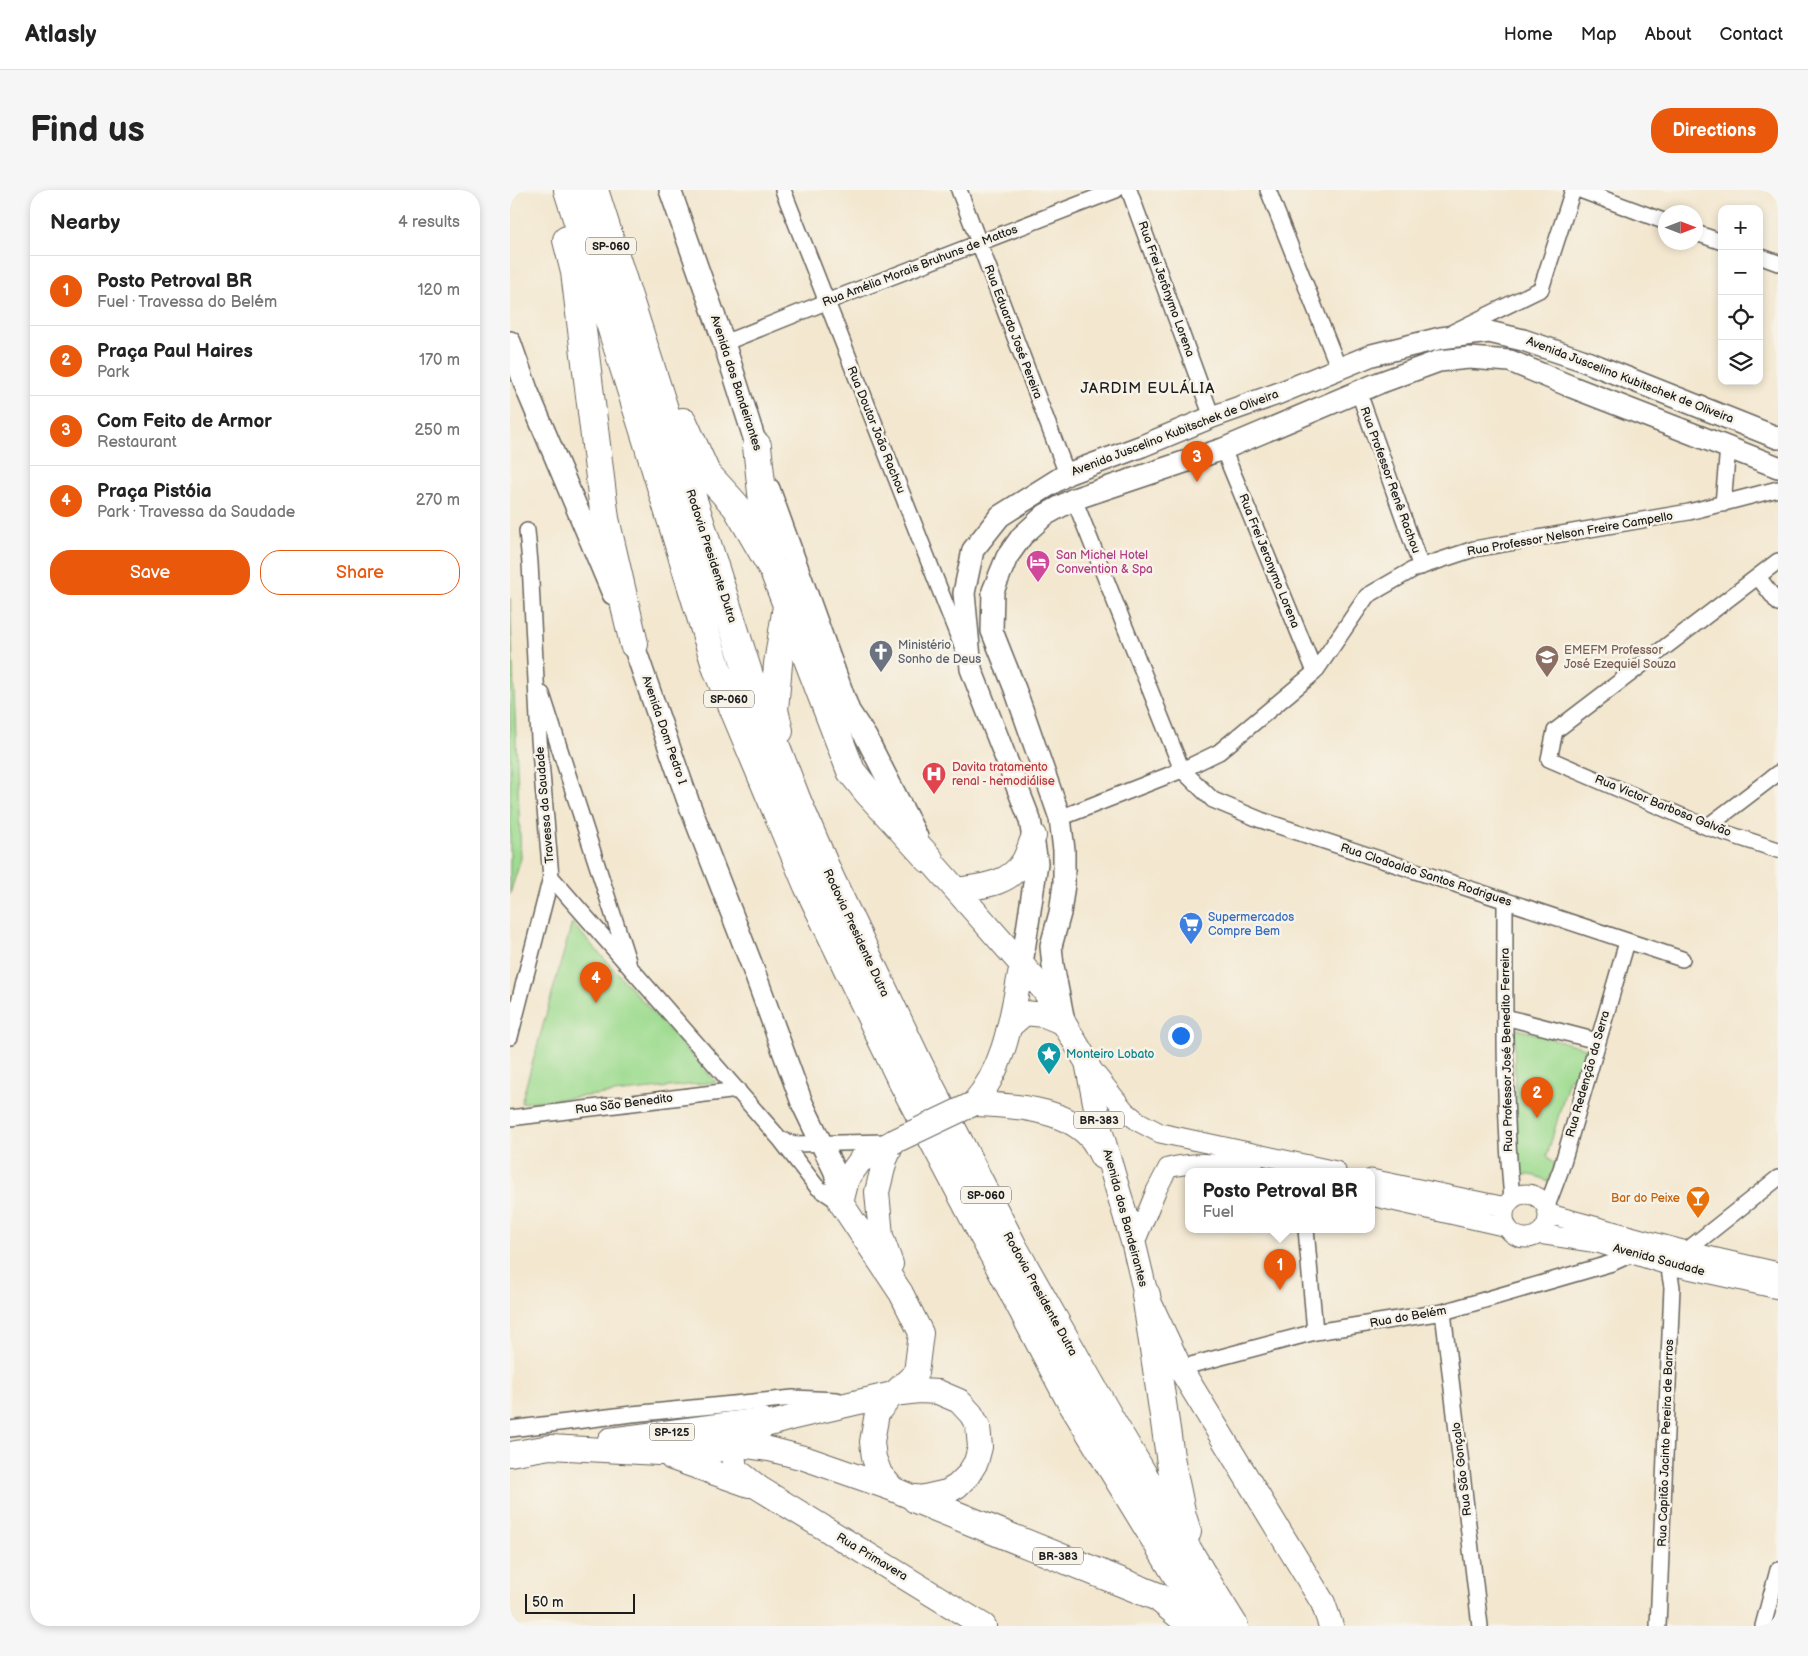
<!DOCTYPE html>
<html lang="en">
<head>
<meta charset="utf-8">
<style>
	body { margin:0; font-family:"Balsamiq Sans",sans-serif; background:#f6f6f6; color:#222 }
	.controls { position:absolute; right:15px; top:15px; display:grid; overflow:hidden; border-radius:10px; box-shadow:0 2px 8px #0003 }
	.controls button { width:45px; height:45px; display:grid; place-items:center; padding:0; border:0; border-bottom:1px solid #e0e0e0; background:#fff; color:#222; font:25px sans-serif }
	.compass { position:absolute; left:1148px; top:15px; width:45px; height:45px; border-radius:50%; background:#fff; box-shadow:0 2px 8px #0003; rotate:90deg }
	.scale { position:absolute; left:15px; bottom:12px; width:110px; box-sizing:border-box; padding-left:5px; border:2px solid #1c1c1c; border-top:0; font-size:14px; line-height:18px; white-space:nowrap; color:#1c1c1c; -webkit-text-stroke:4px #f7f3e8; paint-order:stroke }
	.you { position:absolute; left:670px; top:845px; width:18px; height:18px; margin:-12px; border:4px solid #fff; border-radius:50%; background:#1a73e8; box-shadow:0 0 0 8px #1a73e833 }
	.badge { display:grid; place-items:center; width:32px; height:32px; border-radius:50%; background:#ea580c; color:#fff; font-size:16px; font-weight:700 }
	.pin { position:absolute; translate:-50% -41px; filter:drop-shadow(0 1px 2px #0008) }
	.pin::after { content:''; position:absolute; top:26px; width:18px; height:15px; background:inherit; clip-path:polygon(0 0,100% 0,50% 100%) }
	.popup { position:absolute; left:675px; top:978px; width:190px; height:65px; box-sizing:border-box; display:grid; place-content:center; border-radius:10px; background:#fff; filter:drop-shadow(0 1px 4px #0005); font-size:16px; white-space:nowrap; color:#767676 }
	.popup b { font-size:19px; color:#222 }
	.popup::after { content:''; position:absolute; left:50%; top:100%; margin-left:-10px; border:10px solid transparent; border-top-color:#fff }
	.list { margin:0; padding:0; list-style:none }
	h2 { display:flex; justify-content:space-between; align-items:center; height:65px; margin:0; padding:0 20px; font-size:21px }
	h2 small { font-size:16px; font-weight:400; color:#767676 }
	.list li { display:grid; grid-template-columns:32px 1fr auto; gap:15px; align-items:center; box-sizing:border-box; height:70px; padding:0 20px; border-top:1px solid #e0e0e0 }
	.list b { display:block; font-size:19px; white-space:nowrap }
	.list p { margin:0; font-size:16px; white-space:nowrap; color:#767676 }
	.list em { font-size:16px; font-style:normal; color:#767676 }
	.actions { display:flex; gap:10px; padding:15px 20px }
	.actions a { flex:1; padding:11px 0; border:1px solid #ea580c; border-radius:20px; text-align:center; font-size:18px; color:#ea580c }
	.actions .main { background:#ea580c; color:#fff }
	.icon { flex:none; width:28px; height:28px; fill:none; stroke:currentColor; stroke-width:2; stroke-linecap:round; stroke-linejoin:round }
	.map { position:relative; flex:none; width:1268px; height:1436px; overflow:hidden; border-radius:20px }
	header { display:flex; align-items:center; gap:30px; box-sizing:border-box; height:70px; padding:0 25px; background:#fff; border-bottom:1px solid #e0e0e0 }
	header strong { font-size:24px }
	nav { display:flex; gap:28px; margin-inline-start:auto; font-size:18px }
	.intro { display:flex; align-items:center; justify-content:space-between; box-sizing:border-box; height:120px; padding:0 30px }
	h1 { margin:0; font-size:35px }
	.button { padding:12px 22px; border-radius:20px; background:#ea580c; color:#fff; font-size:18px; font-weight:700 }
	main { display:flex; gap:30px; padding:0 30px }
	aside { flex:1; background:#fff; border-radius:20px; box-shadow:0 2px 8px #0003 }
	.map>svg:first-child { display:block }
	.green { fill:#9fdc91; stroke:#5e7c56 }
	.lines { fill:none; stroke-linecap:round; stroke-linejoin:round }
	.minor-casing { stroke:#67635b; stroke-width:18 }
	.tertiary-casing { stroke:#67635b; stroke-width:21 }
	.secondary-casing { stroke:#67635b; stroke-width:24 }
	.primary-casing { stroke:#67635b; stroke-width:26 }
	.motorway-casing { stroke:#67635b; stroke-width:30 }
	.minor { stroke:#fff; stroke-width:15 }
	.tertiary { stroke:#fff; stroke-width:19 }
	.secondary { stroke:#fff; stroke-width:21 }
	.primary { stroke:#fff; stroke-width:24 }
	.motorway { stroke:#fff; stroke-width:28 }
	.primary-bridge-casing { stroke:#67635b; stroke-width:26; stroke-linecap:butt }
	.primary-bridge { stroke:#fff; stroke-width:24 }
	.labels { text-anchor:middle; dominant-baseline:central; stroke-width:5; stroke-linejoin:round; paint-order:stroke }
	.shield { fill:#f7f3e8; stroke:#5e5c59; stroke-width:1 }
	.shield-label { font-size:11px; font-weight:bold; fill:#1c1c1c }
	.street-label { font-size:12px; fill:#1c1c1c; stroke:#f7f3e8 }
	.hotel-label { font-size:12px; fill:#b23c85; stroke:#f7f3e8; text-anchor:start }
	.worship-label { font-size:12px; fill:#5b616d; stroke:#f7f3e8; text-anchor:start }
	.education-label { font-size:12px; fill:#785e54; stroke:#f7f3e8; text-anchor:start }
	.health-label { font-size:12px; fill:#be3a42; stroke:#f7f3e8; text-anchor:start }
	.shop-label { font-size:12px; fill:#366cbe; stroke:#f7f3e8; text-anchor:start }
	.culture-label { font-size:12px; fill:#0d838f; stroke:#f7f3e8; text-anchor:start }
	.food-label { font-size:12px; fill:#c56008; stroke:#f7f3e8; text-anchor:end }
	.quarter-label { font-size:15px; letter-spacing:1px; fill:#1c1c1c; stroke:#f7f3e8 }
</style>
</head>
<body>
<header>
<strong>Atlasly</strong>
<nav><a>Home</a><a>Map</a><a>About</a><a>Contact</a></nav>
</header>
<div class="intro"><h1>Find us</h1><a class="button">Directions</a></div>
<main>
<aside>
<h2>Nearby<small>4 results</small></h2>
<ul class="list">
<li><span class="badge">1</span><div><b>Posto Petroval BR</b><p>Fuel · Travessa do Belém</p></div><em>120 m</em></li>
<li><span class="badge">2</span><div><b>Praça Paul Haires</b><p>Park</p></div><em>170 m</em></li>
<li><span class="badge">3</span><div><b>Com Feito de Armor</b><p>Restaurant</p></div><em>250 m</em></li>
<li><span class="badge">4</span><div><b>Praça Pistóia</b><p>Park · Travessa da Saudade</p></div><em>270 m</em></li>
</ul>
<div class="actions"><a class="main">Save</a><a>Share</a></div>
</aside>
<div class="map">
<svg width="1268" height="1436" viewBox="0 0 1268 1436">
	<rect width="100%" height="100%" fill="#f7f3e8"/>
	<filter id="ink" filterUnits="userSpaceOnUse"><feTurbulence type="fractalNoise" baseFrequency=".02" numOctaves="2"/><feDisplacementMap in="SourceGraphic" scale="10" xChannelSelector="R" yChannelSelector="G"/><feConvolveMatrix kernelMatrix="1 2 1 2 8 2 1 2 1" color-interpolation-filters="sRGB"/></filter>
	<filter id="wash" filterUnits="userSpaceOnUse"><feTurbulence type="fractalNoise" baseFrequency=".0096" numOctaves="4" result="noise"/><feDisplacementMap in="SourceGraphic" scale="20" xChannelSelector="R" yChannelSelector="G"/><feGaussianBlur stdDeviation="1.12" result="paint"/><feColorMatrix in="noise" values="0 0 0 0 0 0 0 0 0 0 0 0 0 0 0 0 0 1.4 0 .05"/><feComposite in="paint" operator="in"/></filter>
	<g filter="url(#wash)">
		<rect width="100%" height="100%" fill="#f3e7cf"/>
		<path class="green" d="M0,408L11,668L0,704Z
			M62,733L206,892L11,913Z
			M1004,838L1079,859L1074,882L1059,889L1037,966L1045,974L1038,992C1027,985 1020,984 1007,985Z"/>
	</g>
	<g filter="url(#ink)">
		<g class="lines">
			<defs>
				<path id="minor" d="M273,0L455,464
					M449,0L557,284
					M619,0L702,227
					M758,0L829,179
					M1070,0L1156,32
					M1186,43L1212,52
					M1249,66L1268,73
					M941,143L1031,99L1063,0
					M214,153L316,112L606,0
					M849,203L911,377
					M713,259L805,482
					M564,309L672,580L703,610L751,630L1172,769
					M1213,314L1218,257
					M17,341L20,373L29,549L41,687L270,949L307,997L331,1013
					M1268,371L1045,541L1039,569L1197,637L1268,660
					M1248,387L1268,413
					M32,504L118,771
					M550,628L672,580L709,562L805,482L857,406L904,379L964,359L1179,322L1268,299
					M1197,637L1268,583
					M995,711C995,810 993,910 1002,1009
					M995,827L1087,851
					M0,847L41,687
					M0,928L228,900
					M270,949L283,954L377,952
					M1037,1016L1051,979L1117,752
					M796,1039L805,1142
					M1176,1061L1268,988
					M933,1122L970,1436
					M670,1178L805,1142L933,1122L1102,1073L1122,1064
					M0,1239L122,1224L283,1208L327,1210
					M1148,1436L1162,1097L1159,1080L1151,1073
					M1253,1436L1268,1380"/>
				<path id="tertiary" d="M578,874L615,921L629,932L650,943L826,981
					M861,989L996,1017
					M994 1026a22 22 0 1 1 44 0a22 22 0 1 1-44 0Z
					M861,1006L997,1037
					M1039,1024L1176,1061L1268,1082
					M1029,1044L1088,1053L1151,1073L1268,1099
					M624,1055L646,1001L658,978C694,970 710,974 745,981"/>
				<path id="secondary" d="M160,0L214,153L251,270
					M0,152L17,200L103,404
					M259,299L339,521L356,547L407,647
					M118,439L178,611L241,773L292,913L325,982L331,1013
					M512,774L527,673L520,630L461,479L454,403L463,360L490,326L557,284L632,256L702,227L767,204L862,165L931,148L979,142L1013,150L1072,170L1268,248
					M553,826L543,776L541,756L550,723L554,694V660L550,628L505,499L482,441L483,401L497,367L512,346L535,325L564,309L713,259L869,193L929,171L959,168L1000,171L1062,197L1268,277"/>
				<path id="primary" d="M419,669L534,800L577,872L591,943L624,1055L636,1105L670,1178L813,1413L821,1436
					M447,700C472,696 498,695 513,672C518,664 520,654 524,646
					M500,836L515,823L534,825L554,833
					M463,914C499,915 554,918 580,947C585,952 589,961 592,967
					M463,914C497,875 502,823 512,774
					M383,952L350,971L337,989L331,1013L391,1103L411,1143L406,1183L383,1204L367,1223L362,1252L364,1268L370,1284L383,1299
					M381,1074L371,1046L367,1002L375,970L383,952
					M100,1250L253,1230
					M222,1256L225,1279L249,1298L474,1436
					M0,1264L40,1257L148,1263H182L207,1260L222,1256H237L259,1259L294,1268L383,1299L406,1309L437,1302L447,1296L458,1285L466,1272L470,1257L468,1236L461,1224L449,1211L428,1202L409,1201L383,1204L284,1227L238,1240L222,1256
					M162,1268L239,1295"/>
				<path id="motorway" d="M58,0L135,244L207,479L298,696L390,887L559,1208L698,1436
					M84,0L242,495L287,611L320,688L410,877L503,1057L600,1229L693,1386L724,1436
					M57,50L65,82L95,329L124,454
					M173,232L196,283L226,316L264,381L341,581L357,601L419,669
					M247,256L255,331L261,364
					M269,541L264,520L268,474L277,416
					M636,1105L661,1273L672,1326L677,1342
					M406,1309L648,1407L683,1436"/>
			</defs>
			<use href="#minor" class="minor-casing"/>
			<use href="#tertiary" class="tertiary-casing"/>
			<use href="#secondary" class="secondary-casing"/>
			<use href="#primary" class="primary-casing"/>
			<use href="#motorway" class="motorway-casing"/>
			<use href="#minor" class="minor"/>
			<use href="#tertiary" class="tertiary"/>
			<use href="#secondary" class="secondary"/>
			<use href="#primary" class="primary"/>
			<use href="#motorway" class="motorway"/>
			<defs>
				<path id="primary-bridge" d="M383,952L463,914"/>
			</defs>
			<use href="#primary-bridge" class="primary-bridge-casing"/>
			<use href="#primary-bridge" class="primary-bridge"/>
		</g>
	</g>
	<defs>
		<symbol id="hotel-pin" viewBox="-11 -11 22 30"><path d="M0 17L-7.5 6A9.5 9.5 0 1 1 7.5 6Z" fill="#d1479c" stroke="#f7f3e8"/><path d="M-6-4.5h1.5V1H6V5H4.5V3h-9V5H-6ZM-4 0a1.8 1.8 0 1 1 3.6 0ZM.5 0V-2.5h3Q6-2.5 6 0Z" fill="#fff"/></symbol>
		<symbol id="church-pin" viewBox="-11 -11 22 30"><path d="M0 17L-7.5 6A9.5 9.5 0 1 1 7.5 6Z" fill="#6b7280" stroke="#f7f3e8"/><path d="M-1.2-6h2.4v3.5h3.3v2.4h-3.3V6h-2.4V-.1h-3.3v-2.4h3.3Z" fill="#fff"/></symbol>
		<symbol id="school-pin" viewBox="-11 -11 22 30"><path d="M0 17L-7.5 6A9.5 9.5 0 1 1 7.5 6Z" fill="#8d6e63" stroke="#f7f3e8"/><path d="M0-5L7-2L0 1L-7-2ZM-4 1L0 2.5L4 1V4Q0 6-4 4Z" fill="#fff"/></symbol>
		<symbol id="hospital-pin" viewBox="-11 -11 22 30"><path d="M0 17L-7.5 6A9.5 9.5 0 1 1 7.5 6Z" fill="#e0444e" stroke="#f7f3e8"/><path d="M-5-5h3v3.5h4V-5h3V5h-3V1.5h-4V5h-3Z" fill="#fff"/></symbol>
		<symbol id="supermarket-pin" viewBox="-11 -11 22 30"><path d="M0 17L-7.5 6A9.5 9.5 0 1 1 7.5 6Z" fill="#3f7fe0" stroke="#f7f3e8"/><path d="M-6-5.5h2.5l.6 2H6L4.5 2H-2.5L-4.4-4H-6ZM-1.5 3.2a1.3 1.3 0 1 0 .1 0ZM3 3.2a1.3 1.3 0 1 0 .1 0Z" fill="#fff"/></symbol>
		<symbol id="sight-pin" viewBox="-11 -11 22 30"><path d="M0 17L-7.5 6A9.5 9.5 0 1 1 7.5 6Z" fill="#0f9aa8" stroke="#f7f3e8"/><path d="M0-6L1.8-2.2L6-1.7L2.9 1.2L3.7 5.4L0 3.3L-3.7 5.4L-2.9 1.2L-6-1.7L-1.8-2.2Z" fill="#fff"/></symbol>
		<symbol id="bar-pin" viewBox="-11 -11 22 30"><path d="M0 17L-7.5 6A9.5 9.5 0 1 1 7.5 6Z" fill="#e8710a" stroke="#f7f3e8"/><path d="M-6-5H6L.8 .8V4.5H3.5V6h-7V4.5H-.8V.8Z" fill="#fff"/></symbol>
	</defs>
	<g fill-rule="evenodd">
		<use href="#hotel-pin" x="514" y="358" width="28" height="38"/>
		<use href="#church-pin" x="357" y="448" width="28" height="38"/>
		<use href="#school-pin" x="1023" y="453" width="28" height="38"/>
		<use href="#hospital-pin" x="410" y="570" width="28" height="38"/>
		<use href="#supermarket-pin" x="667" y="720" width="28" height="38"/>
		<use href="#sight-pin" x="525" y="850" width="28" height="38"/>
		<use href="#bar-pin" x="1174" y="994" width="28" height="38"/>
	</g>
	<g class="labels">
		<g class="shield">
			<rect x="76" y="47.5" width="50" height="17" rx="4"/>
			<rect x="194" y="500.5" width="50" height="17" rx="4"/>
			<rect x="564" y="921.5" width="50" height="17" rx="4"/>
			<rect x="451" y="996.5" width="50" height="17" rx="4"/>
			<rect x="139.5" y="1233.5" width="45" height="17" rx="4"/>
			<rect x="523" y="1357.5" width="50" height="17" rx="4"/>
		</g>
		<g class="shield-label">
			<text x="101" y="56">SP-060</text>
			<text x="219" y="509">SP-060</text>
			<text x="589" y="930">BR-383</text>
			<text x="476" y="1005">SP-060</text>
			<text x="162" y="1242">SP-125</text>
			<text x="548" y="1366">BR-383</text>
		</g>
		<g class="street-label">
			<text transform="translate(410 76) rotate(-21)">Rua Amélia Morais Bruhuns de Mattos</text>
			<text transform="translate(656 99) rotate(70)">Rua Frei Jerônymo Lorena</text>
			<text transform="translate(503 142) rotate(69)">Rua Eduardo José Pereira</text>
			<text transform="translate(1120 190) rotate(21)">Avenida Juscelino Kubitschek de Oliveira</text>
			<text transform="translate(226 193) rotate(72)">Avenida dos Bandeirantes</text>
			<text transform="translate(366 240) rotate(68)">Rua Doutor João Rachou</text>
			<text transform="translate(665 243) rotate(-21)">Avenida Juscelino Kubitschek de Oliveira</text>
			<text transform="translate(880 290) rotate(70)">Rua Professor Renê Rachou</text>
			<text transform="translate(1060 344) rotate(-10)">Rua Professor Nelson Freire Campello</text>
			<text transform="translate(201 366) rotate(72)">Rodovia Presidente Dutra</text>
			<text transform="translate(759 371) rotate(68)">Rua Frei Jeronymo Lorena</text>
			<text transform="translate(154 540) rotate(71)">Avenida Dom Pedro I</text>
			<text transform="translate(35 615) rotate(-95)">Travessa da Saudade</text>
			<text transform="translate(1153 616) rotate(22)">Rua Victor Barbosa Galvão</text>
			<text transform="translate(916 685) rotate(18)">Rua Clodoaldo Santos Rodrigues</text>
			<text transform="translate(346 743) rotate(65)">Rodovia Presidente Dutra</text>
			<text transform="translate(997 860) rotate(-91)">Rua Professor José Benedito Ferreira</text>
			<text transform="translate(1078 884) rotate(-74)">Rua Redenção da Serra</text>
			<text transform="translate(114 914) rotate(-7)">Rua São Benedito</text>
			<text transform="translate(615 1028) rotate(75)">Avenida dos Bandeirantes</text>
			<text transform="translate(1149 1070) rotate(15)">Avenida Saudade</text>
			<text transform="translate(530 1104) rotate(61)">Rodovia Presidente Dutra</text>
			<text transform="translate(898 1127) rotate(-10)">Rua do Belém</text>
			<text transform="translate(1156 1253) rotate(-88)">Rua Capitão Jacinto Pereira de Barros</text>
			<text transform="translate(952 1279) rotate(-97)">Rua São Gonçalo</text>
			<text transform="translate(362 1367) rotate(31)">Rua Primavera</text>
		</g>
		<g class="hotel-label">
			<text x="546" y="365">San Michel Hotel<tspan x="546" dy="14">Convention &amp; Spa</tspan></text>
		</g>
		<g class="worship-label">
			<text x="388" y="455">Ministério<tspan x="388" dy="14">Sonho de Deus</tspan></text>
		</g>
		<g class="education-label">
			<text x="1054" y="460">EMEFM Professor<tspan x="1054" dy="14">José Ezequiel Souza</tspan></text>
		</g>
		<g class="health-label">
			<text x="442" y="577">Davita tratamento<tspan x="442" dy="14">renal - hemodiálise</tspan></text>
		</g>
		<g class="shop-label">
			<text x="698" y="727">Supermercados<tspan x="698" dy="14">Compre Bem</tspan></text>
		</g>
		<g class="culture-label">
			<text x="556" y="864">Monteiro Lobato</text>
		</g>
		<g class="food-label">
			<text x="1170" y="1008">Bar do Peixe</text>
		</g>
		<g class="quarter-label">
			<text x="638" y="198">JARDIM EULÁLIA</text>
		</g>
	</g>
</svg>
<div class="controls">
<button>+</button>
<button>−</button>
<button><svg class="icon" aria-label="locate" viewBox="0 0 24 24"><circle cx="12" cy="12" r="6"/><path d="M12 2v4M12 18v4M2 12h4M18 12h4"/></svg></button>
<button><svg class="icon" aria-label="layers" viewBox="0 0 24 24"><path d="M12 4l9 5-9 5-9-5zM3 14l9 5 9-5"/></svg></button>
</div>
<svg class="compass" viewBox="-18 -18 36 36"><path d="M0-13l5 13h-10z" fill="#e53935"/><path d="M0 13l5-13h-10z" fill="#767676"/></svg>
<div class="scale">50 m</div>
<div class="you"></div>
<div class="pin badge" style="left:770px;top:1100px">1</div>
<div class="popup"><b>Posto Petroval BR</b>Fuel</div>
<div class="pin badge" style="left:1027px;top:928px">2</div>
<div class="pin badge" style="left:687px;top:292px">3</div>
<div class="pin badge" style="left:86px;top:813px">4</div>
</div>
</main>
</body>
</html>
